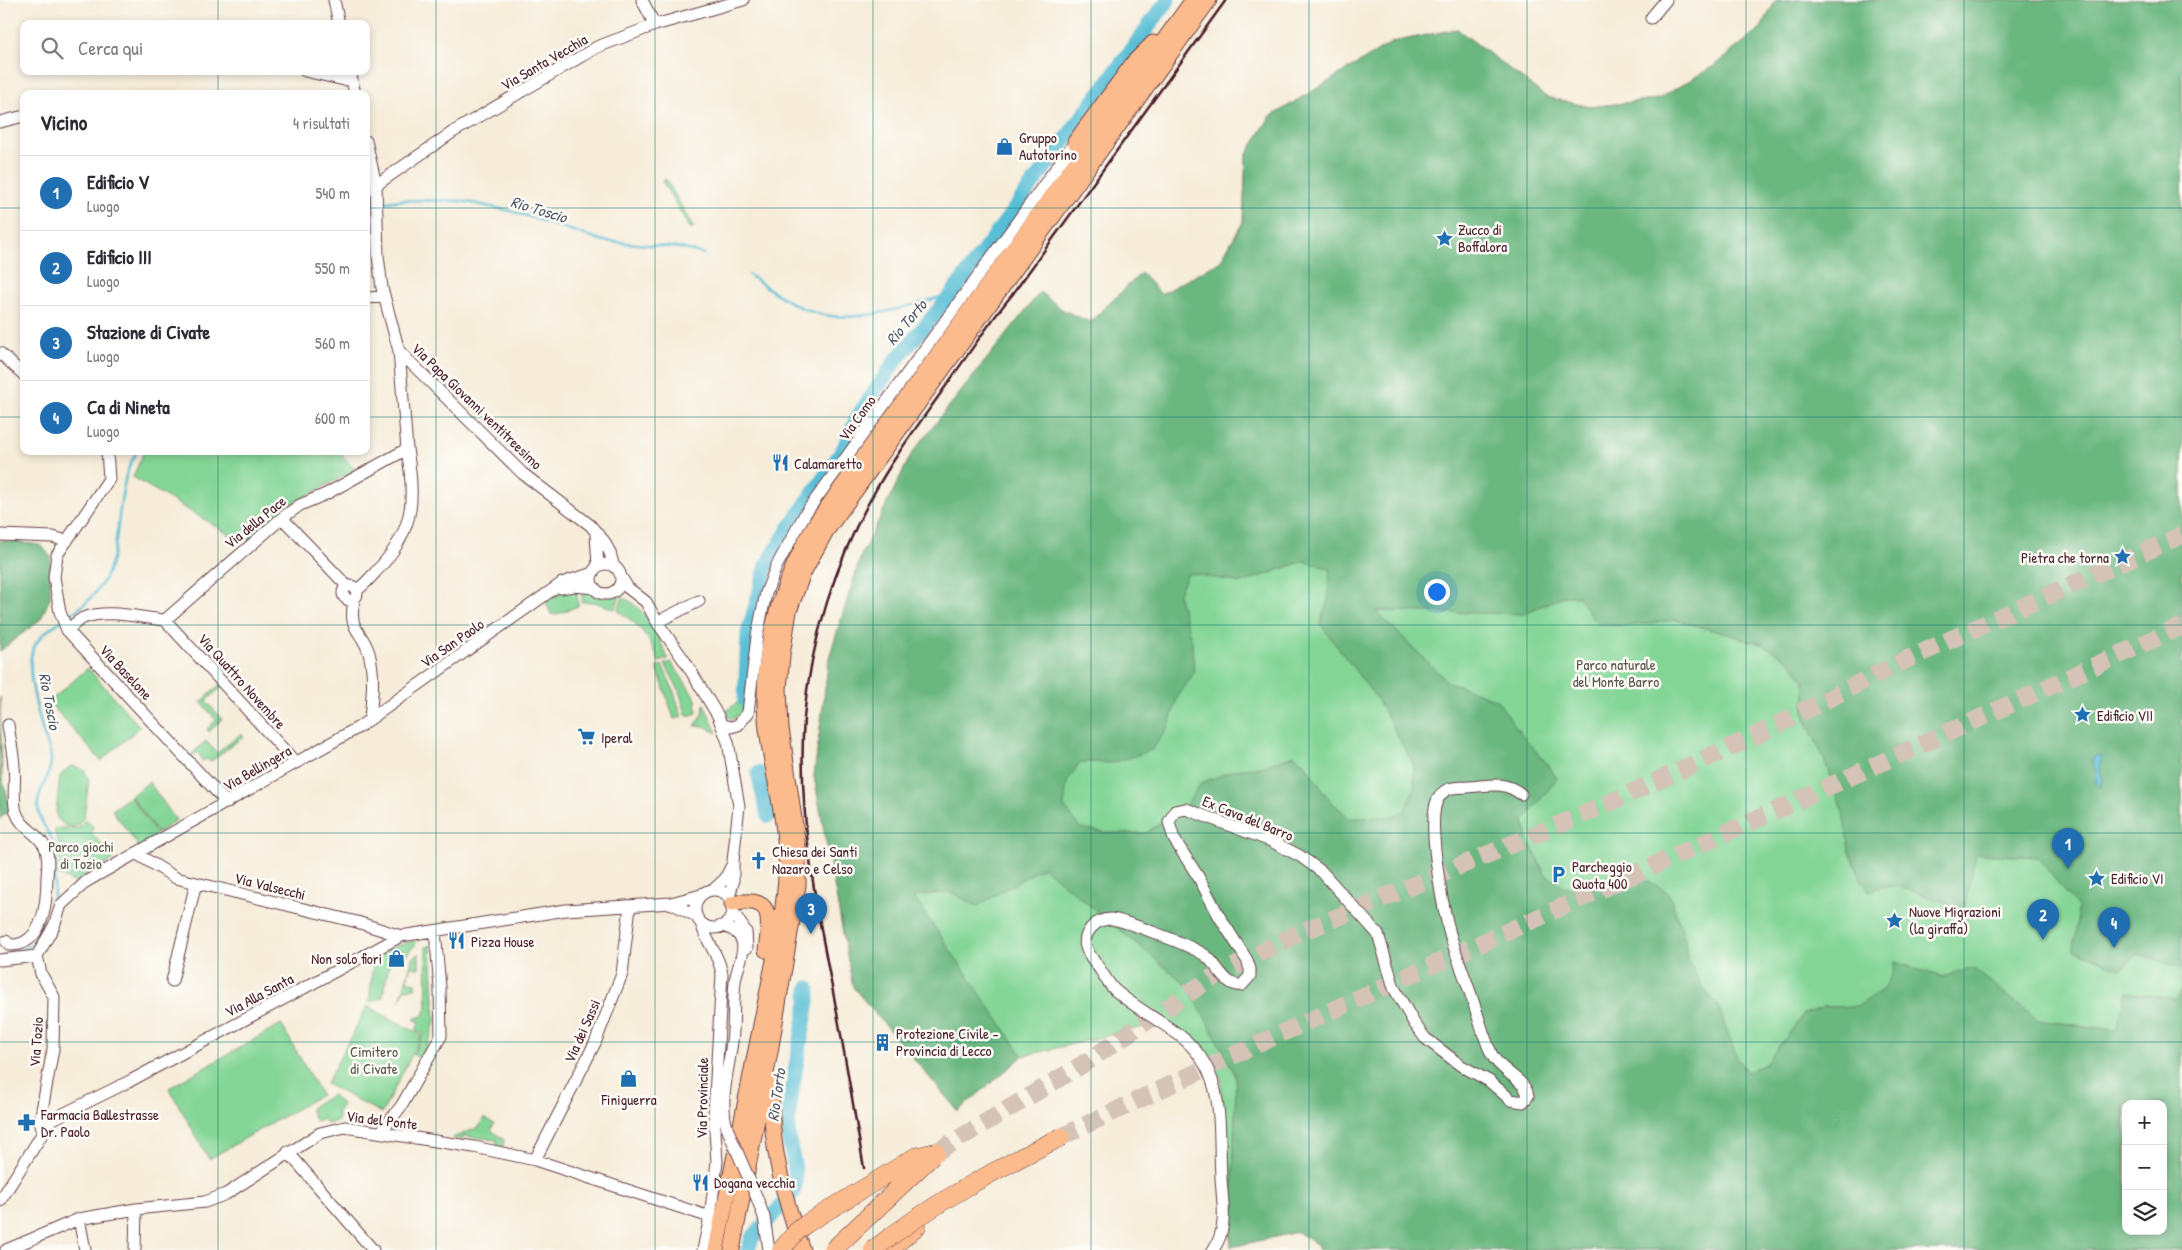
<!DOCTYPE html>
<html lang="it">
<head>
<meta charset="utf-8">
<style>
	body { margin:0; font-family:"Patrick Hand",sans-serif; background:#f7f7f7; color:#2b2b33 }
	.controls { position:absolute; right:15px; bottom:15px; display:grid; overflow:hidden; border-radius:10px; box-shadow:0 2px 8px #0003 }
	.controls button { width:45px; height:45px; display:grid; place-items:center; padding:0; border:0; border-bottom:1px solid #e1e1e2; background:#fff; color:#2b2b33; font:25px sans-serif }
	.you { position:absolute; left:1436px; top:591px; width:18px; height:18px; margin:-12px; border:4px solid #fff; border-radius:50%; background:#1a73e8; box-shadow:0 0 0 8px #1a73e833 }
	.badge { display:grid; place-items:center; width:32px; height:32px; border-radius:50%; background:#1f6fb2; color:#fff; font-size:16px; font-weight:700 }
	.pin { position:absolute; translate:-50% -41px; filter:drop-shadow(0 1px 2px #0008) }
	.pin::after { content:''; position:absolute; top:26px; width:18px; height:15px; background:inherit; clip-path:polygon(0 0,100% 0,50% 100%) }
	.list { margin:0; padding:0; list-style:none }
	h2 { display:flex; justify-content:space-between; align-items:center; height:65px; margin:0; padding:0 20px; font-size:21px }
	h2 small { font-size:16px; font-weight:400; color:#7c7c81 }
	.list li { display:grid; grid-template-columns:32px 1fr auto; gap:15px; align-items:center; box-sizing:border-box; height:75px; padding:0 20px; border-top:1px solid #e1e1e2 }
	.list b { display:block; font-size:19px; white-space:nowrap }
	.list p { margin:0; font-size:16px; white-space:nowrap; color:#7c7c81 }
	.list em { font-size:16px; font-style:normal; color:#7c7c81 }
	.icon { flex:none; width:28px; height:28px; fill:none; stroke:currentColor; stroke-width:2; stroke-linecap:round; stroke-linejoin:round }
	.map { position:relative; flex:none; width:2182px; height:1250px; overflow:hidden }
	.search { position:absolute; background:#fff; box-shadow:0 2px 8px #0003; left:20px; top:20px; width:350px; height:55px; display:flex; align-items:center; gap:12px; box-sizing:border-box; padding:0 18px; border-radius:10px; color:#7c7c81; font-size:19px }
	.panel { position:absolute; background:#fff; box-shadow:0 2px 8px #0003; left:20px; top:90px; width:350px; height:365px; border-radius:10px }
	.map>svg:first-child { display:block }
	.green { fill:#84d697; stroke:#677a61; fill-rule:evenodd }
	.forest { fill:#6bb780; stroke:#5a6b56; fill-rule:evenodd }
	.water { fill:#58bed6; stroke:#516e80 }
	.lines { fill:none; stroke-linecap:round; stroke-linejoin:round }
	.stream { stroke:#58bed6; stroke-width:2.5 }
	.river { stroke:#58bed6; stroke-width:15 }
	.highway-tunnel { stroke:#d4c3b6; stroke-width:18; stroke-dasharray:18 9; stroke-linecap:butt }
	.minor-casing { stroke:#643e45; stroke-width:13 }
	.major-casing { stroke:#643e45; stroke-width:17 }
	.highway-casing { stroke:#643e45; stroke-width:19 }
	.minor { stroke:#fff; stroke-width:11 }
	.major { stroke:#fbbb8d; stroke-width:15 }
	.highway { stroke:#fbbb8d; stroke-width:18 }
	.rail { stroke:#4a1f2b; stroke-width:2.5 }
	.minor-bridge-casing { stroke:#643e45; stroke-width:13; stroke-linecap:butt }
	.highway-bridge-casing { stroke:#643e45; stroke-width:19; stroke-linecap:butt }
	.minor-bridge { stroke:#fff; stroke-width:11 }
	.highway-bridge { stroke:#fbbb8d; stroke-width:18 }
	.grid { fill:none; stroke:#0f766e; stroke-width:1; stroke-opacity:0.55 }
	.labels { text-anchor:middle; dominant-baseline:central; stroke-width:5; stroke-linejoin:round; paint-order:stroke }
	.street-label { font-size:15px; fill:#4a1f2b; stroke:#fdfcf7 }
	.poi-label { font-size:15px; fill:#4a1f2b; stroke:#fdfcf7; text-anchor:start }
	.park-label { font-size:15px; fill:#5b564b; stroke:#fdfcf7 }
	.water-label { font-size:16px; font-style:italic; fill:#4f5767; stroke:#fdfcf7 }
</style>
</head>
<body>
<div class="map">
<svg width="2182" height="1250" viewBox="0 0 2182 1250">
	<rect width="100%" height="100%" fill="#fdfcf7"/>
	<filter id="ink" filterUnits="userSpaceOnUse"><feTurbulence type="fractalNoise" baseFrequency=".02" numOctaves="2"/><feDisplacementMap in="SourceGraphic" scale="10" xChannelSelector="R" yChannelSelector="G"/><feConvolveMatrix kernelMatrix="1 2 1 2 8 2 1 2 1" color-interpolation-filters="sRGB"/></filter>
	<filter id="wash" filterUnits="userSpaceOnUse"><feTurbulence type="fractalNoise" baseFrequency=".0096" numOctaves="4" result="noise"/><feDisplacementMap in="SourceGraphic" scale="20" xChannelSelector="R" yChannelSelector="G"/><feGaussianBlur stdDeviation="1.12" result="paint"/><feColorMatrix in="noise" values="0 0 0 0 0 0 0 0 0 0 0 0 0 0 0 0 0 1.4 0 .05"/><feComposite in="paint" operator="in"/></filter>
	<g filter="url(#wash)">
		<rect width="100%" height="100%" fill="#f6ecd9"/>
		<path class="green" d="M1776,0H2182V1250H1319L1317,1244L1297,1232L1231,1247L1220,1145L1221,1078L1183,1037L1164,1022L1023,1056L958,1111L853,987L814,776L829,658L861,556L912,453L1090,323L1161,294L1220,262L1243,222L1246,156L1270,117L1393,42L1457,29L1546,97L1590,107L1658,99L1714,66L1761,28ZM2126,1104H2163V1231H2126Z
			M666,179L693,226V228H690L662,181Z
			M438,370L470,400L467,403L459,396L462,393L459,390L456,393L454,391L452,392L435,376Z
			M144,451H339L355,470L282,509L255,539L240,541L133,477Z
			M577,589L578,606L555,615L551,614L545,600L552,593Z
			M582,590L598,597L620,596L615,609L594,602H582Z
			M623,597C648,610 658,635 668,659L659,662C651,639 639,624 618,611Z
			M671,662L696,699L697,713L687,716L678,688L665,664Z
			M662,665L673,689L682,717L674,719L657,667Z
			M88,668L140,727L101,761L49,702Z
			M221,684L223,686L206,701L222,719L209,732L207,729L216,720L201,702Z
			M740,700H746L740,715L731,719L723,714Z
			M704,704L717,733L704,726H695L703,713Z
			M241,734L244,736L210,762L207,759L202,761L198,752L190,758L188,757L206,741L217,753Z
			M73,766L84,770L89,780L84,817L78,825L73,827L64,825L57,818L56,813L60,776L68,768Z
			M149,782L176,820L158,833L131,796Z
			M130,796L157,834L139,847L112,810Z
			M86,819L94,828L91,832L114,859L76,883L59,875L60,847L54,831L59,828H79Z
			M414,940L416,944L405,956L391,954L383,997L369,1003L374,954Z
			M431,945L435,1021L430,1039L421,1058L413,1055L424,1034L416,1030L420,1022L414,1019L422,1016L427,1009L426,947Z
			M419,953V968L410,967L407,981L416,983L415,988L405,989L399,1003L413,958Z
			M367,1006L422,1035L382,1113L326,1084Z
			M281,1024L321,1095L209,1159L169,1088Z
			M332,1095L342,1104L338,1112V1121L327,1124L323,1119L315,1121L310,1108Z
			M484,1118L494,1124L491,1130L504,1140L503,1147L496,1146L497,1140L463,1136V1140L452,1138L479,1127Z"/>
		<path class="forest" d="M1776,0H2182V968L2139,954L2121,969L2074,950L2078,908L2037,857L1976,854L1964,909L1897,886L1880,887L1869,891L1861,879L1849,850L1843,813L1824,759L1804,716L1805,681L1790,661L1762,644L1676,620L1630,626L1599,625L1592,618L1578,596H1563L1523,614L1376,611L1448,682L1497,700L1521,734L1550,767L1557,779L1524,820L1528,839L1545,874L1563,887L1584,890L1612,884L1649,881L1669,893L1685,940L1687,959L1703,988L1718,1006L1737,1058L1747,1072L1765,1064L1804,1014L1824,1007L1858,1006L1885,988L1894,970L1895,962L1942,977L1973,968L2038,1020L2116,1030L2127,992L2177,999L2182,989V1250H1319L1317,1244L1297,1232L1231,1247L1236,1076L1188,986L1043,867L977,906L950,892L913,896L1023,1056L958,1111L853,987L814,776L829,658L861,556L912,453L1040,292L1063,310L1090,322L1141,273L1161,294L1220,262L1243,222L1246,156L1270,117L1393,42L1457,29L1546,97L1590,107L1658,99L1714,66L1761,28ZM1304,561L1330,569L1328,600L1320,624L1377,699L1414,765V788L1405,811L1391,817L1350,818L1330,801L1304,763L1294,755L1261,767L1234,770L1201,783L1186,806L1146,833H1109L1080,828L1064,806L1067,782L1080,762L1113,763L1152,750L1169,726L1177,698L1194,673L1192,642L1178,595L1188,573L1242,583ZM2126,1104H2163V1231H2126Z
			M0,540L41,545L51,557L50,598L41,619L0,651Z
			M0,697L2,779L11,808L0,819Z"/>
		<path class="water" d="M2098,755L2101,757L2100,771L2103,779L2100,787L2096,783V773L2092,761L2095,756Z"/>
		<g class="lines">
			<path class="stream" d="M380,203L402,200L462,201L511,211L604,241L680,248L704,254
				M366,207L374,204
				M749,275C771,290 794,308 820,314C860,324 913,304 952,294
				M65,618C127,581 111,534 126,476C128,467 133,459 137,451
				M9,953C49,947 53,912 55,877C56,867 57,853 54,843C49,832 39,821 38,809C36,792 50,778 51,762C52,753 46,741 43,732C38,713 24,665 34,647C39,636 51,627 61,621"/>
			<path class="river" d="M745,700L748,633L767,565L788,530L843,450L858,416L896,360L952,294L1168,0
				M758,773L768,816
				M748,1250L752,1238L793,1193C801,1170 787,1149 788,1125C791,1084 801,1042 808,1001V988"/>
		</g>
	</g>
	<g filter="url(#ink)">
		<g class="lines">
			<path class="highway-tunnel" d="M1061,1137C1217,1061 1375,991 1533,920C1750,822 1966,725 2182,626
				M936,1152L1080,1066L1210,979L1295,935L1596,809L1757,735L1899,663L2182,535"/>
			<defs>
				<path id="minor" d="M334,0L339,24
					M642,0L655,25
					M1651,18L1666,0
					M305,71L344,80L351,78
					M350,71L355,94
					M0,122L24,116
					M366,141L376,185L378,256L382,288L399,351L522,473L590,525L604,541L610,553L614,567
					M376,185L453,132L597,47L655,25L743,0
					M366,298L384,297
					M0,353L24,375
					M107,451L109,479L57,555L54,577L60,612L67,630L227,803
					M282,518L347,586
					M596,534L598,566
					M0,535L53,537L67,541
					M591 579a15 15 0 1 1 30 0a15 15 0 1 1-30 0Z
					M621,577L628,588L646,602L657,622L686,663L718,716L728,742L739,806L733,861V883L729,897
					M343 593a7 7 0 1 1 14 0a7 7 0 1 1-14 0Z
					M561,588L574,586L595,588
					M357,590C367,583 374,573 382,565C415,527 415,497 407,449
					M354,600C348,632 361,628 369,653C375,675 372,697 370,719
					M165,620L296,763
					M657,622L699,601
					M67,630C72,626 78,621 83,618C108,608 139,618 165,620L282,518L300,505L326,494L407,449L399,351
					M722,725L731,727L738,725L748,713L757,636L766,593L776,567L805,514L1075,142
					M137,854L176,878L357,922L401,936
					M713,890L725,879L732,865
					M695 909a19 19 0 1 1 38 0a19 19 0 1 1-38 0Z
					M671,903L696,916
					M732,910L746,932L747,948
					M701,923C706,942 719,954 722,974L714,1114L717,1162L710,1217L703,1250
					M721,926C730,928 738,931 742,941C746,953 736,969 735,982C733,998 734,1015 733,1032C731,1063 718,1097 727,1128
					M6,941L10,945C44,946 47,901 47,877C48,867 49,856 45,847C38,833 21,828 16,812C12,798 16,781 14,766C13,752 10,739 8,725
					M37,956L54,926L61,905L87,881L359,727L562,583L593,573
					M37,956L41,974L54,997L53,1049L40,1121L43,1133
					M0,960L37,956
					M172,981L196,883
					M381,1132L402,1105L441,1036L440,988L435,931
					M288,1152L373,1250
					M535,1160L595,1043L622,974L630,906
					M757,1198L764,1217L769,1250
					M0,1201L51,1120L130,1081L401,936L566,910L671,903L701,895
					M79,1219L85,1250
					M6,1250L79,1219L136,1209L205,1202L226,1194L320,1133L345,1127L474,1147L535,1160L710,1217
					M135,1250L136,1209
					M1213,1250C1229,1228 1222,1202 1221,1177C1218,1124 1227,1071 1179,1035C1159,1020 1136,1008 1117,992C1110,987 1106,978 1101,971C1092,957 1077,945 1091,928C1096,922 1103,919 1111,919C1124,920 1195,947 1206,956C1217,964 1226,988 1242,985L1250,976V969L1247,960L1219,916L1199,878L1174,839L1169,822L1175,811L1186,809L1271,841L1300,856L1322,872L1378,934L1394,988L1414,1023L1425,1038L1460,1065L1489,1081L1511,1100L1523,1102L1528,1096C1526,1080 1501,1072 1492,1055C1484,1038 1479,1019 1473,1001C1465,976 1454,952 1448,926C1442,902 1426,818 1438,799C1445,786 1455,788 1467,787C1488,786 1503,780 1521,794"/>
				<path id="major" d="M1075,142L1134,62L1153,43
					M732,904C773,894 771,918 766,950
					M772,1083C768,1140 784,1197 802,1250
					M716,1250L780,930C783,904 788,878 786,851C783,798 764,746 765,692C766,631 785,575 816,523L1193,0
					M732,1250L770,1052L798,885V847L781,728L779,689L782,655L789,611L803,573L826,531L1209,0"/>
				<path id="highway" d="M889,1250L917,1226"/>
			</defs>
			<use href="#minor" class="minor-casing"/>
			<use href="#major" class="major-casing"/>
			<use href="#highway" class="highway-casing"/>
			<use href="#minor" class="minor"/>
			<use href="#major" class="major"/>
			<use href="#highway" class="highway"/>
			<path class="rail" d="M864,1168C854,1111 845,1054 834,997C816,907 797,810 804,718C810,643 836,560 873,495C893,458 919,424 943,390C966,358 987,325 1012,295L1226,0"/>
			<defs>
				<path id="minor-bridge" d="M727,1128L757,1198"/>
				<path id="highway-bridge" d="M781,1250L797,1231L806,1224L915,1157L936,1152
					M833,1250L932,1156
					M873,1250C931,1204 995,1170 1061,1137"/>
			</defs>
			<use href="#minor-bridge" class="minor-bridge-casing"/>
			<use href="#highway-bridge" class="highway-bridge-casing"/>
			<use href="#minor-bridge" class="minor-bridge"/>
			<use href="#highway-bridge" class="highway-bridge"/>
		</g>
	</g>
	<path class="grid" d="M218,0V24M436,0V1250M655,0V1250M873,0V1250M1091,0V1250M1309,0V1250M1527,0V1250M1746,0V1250M1964,0V1250M218,71V94M0,208H24M366,208H2182M0,417H24M366,417H2182M218,451V1250M0,625H2182M0,833H2182M0,1042H2182"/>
	<defs>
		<symbol id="shop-bare" viewBox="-9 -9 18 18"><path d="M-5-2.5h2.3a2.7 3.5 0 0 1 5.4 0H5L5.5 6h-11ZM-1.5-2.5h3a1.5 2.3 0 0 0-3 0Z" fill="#1f6fb2" stroke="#fdfcf7" stroke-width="2.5" paint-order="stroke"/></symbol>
		<symbol id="sight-bare" viewBox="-9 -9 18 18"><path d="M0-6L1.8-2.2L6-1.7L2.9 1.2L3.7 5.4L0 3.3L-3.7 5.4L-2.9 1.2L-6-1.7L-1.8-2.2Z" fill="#1f6fb2" stroke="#fdfcf7" stroke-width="2.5" paint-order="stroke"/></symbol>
		<symbol id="restaurant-bare" viewBox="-9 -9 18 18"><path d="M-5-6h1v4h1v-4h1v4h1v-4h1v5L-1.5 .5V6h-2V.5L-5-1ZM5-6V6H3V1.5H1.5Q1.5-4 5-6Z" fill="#1f6fb2" stroke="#fdfcf7" stroke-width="2.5" paint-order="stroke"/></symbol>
		<symbol id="supermarket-bare" viewBox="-9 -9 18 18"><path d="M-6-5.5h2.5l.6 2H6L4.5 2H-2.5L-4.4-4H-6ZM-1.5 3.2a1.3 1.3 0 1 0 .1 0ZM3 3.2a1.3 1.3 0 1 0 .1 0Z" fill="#1f6fb2" stroke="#fdfcf7" stroke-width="2.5" paint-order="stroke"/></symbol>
		<symbol id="church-bare" viewBox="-9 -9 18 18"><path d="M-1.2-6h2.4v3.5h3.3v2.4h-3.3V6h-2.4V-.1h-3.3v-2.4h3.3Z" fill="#1f6fb2" stroke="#fdfcf7" stroke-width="2.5" paint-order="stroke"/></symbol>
		<symbol id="parking-bare" viewBox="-9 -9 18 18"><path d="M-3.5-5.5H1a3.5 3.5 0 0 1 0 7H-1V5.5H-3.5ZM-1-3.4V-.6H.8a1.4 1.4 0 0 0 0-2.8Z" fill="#1f6fb2" stroke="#fdfcf7" stroke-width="2.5" paint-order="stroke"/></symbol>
		<symbol id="building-bare" viewBox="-9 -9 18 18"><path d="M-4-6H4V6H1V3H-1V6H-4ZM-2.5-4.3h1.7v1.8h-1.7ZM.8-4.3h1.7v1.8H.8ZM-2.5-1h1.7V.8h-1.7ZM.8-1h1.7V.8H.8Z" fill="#1f6fb2" stroke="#fdfcf7" stroke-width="2.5" paint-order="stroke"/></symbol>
		<symbol id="pharmacy-bare" viewBox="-9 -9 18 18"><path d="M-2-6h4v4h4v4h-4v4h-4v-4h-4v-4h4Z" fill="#1f6fb2" stroke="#fdfcf7" stroke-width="2.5" paint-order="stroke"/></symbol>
	</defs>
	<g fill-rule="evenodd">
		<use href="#shop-bare" x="992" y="134" width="25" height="25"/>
		<use href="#sight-bare" x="1432" y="226" width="25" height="25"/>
		<use href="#restaurant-bare" x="768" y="450" width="25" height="25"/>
		<use href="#sight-bare" x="2110" y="544" width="25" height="25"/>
		<use href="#sight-bare" x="2070" y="702" width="25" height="25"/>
		<use href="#supermarket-bare" x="574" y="724" width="25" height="25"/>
		<use href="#church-bare" x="746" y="848" width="25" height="25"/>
		<use href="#parking-bare" x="1546" y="862" width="25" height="25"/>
		<use href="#sight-bare" x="2084" y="866" width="25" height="25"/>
		<use href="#sight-bare" x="1882" y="908" width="25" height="25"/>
		<use href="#restaurant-bare" x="444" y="928" width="25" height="25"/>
		<use href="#shop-bare" x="384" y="946" width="25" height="25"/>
		<use href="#building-bare" x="870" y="1030" width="25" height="25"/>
		<use href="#shop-bare" x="616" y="1066" width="25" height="25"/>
		<use href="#pharmacy-bare" x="14" y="1110" width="25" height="25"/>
		<use href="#restaurant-bare" x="688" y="1170" width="25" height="25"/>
	</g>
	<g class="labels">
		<g class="street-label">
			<text transform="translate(544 62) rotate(-30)">Via Santa Vecchia</text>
			<text transform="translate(477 406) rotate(44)">Via Papa Giovanni ventitreesimo</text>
			<text transform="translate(857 418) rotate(-54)">Via Como</text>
			<text transform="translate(255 522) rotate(-39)">Via della Pace</text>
			<text transform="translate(452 643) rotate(-35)">Via San Paolo</text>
			<text transform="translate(126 672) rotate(47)">Via Baselone</text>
			<text transform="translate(242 681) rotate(48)">Via Quattro Novembre</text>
			<text transform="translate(257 768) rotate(-30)">Via Bellingera</text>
			<text transform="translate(1248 818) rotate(22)">Ex Cava del Barro</text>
			<text transform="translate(270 886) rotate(14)">Via Valsecchi</text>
			<text transform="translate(259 995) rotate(-28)">Via Alla Santa</text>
			<text transform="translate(582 1031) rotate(-66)">Via dei Sassi</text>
			<text transform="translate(36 1042) rotate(-86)">Via Tozio</text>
			<text transform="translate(702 1098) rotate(-89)">Via Provinciale</text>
			<text transform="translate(382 1120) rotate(7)">Via del Ponte</text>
		</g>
		<g class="poi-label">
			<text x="1019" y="137">Gruppo<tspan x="1019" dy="17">Autotorino</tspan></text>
			<text x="1458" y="229">Zucco di<tspan x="1458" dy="17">Boffalora</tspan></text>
			<text x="794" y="463">Calamaretto</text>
			<text x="2109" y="557" text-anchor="end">Pietra che torna</text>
			<text x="2097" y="715">Edificio VII</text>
			<text x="601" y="737">Iperal</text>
			<text x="772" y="851">Chiesa dei Santi<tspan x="772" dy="17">Nazaro e Celso</tspan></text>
			<text x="1572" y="866">Parcheggio<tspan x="1572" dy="17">Quota 400</tspan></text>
			<text x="2111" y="878">Edificio VI</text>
			<text x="1909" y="911">Nuove Migrazioni<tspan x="1909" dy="17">(la giraffa)</tspan></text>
			<text x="471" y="941">Pizza House</text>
			<text x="382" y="958" text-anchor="end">Non solo fiori</text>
			<text x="896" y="1033">Protezione Civile -<tspan x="896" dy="17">Provincia di Lecco</tspan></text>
			<text x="629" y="1099" text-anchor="middle">Finiguerra</text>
			<text x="41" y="1114">Farmacia Ballestrasse<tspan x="41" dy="17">Dr. Paolo</tspan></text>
			<text x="714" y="1182">Dogana vecchia</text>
		</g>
		<g class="park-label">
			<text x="1616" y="664">Parco naturale<tspan x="1616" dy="17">del Monte Barro</tspan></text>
			<text x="81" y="846">Parco giochi<tspan x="81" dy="17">di Tozio</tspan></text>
			<text x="374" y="1051">Cimitero<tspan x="374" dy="17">di Civate</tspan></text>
		</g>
		<g class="water-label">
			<text transform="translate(539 209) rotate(17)">Rio Toscio</text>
			<text transform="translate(906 322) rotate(-50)">Rio Torto</text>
			<text transform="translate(50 701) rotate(79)">Rio Toscio</text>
			<text transform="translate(776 1095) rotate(-82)">Rio Torto</text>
		</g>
	</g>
</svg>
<div class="controls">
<button>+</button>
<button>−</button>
<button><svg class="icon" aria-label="layers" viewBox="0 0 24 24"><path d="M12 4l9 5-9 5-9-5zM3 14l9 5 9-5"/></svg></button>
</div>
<div class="you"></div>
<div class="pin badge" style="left:2068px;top:869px">1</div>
<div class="pin badge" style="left:2043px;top:940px">2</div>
<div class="pin badge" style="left:811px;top:934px">3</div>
<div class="pin badge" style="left:2114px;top:948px">4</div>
<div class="search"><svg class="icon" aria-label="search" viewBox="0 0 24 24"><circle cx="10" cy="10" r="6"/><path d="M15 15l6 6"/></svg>Cerca qui</div>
<section class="panel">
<h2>Vicino<small>4 risultati</small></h2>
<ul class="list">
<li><span class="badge">1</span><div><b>Edificio V</b><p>Luogo</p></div><em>540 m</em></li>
<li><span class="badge">2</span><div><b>Edificio III</b><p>Luogo</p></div><em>550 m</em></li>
<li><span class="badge">3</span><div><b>Stazione di Civate</b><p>Luogo</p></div><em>560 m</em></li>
<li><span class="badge">4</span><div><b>Ca di Nineta</b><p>Luogo</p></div><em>600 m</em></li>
</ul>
</section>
</div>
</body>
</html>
